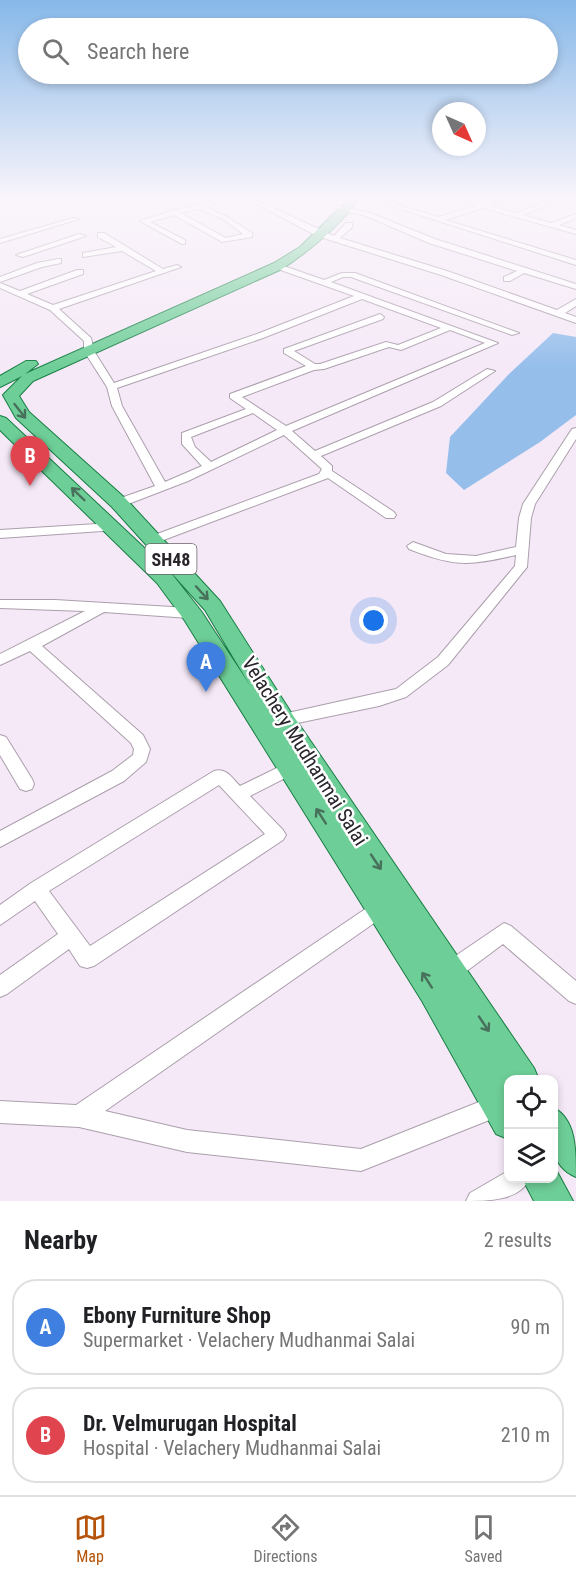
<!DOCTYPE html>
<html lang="en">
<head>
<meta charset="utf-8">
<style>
	body { margin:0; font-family:"Roboto Condensed",sans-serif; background:#f2f2f2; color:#202124 }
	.controls { position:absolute; right:18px; bottom:18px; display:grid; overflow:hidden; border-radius:12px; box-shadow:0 3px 9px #0003 }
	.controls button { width:54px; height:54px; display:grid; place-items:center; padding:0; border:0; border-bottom:2px solid #e0e0e0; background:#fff; color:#202124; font:30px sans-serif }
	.compass { position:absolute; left:432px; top:102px; width:54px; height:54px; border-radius:50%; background:#fff; box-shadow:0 3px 9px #0003; rotate:135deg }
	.you { position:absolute; left:374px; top:621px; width:21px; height:21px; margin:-15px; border:4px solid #fff; border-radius:50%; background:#1a73e8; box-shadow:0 0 0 9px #1a73e833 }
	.badge { display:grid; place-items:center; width:39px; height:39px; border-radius:50%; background:#b45309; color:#fff; font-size:20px; font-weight:700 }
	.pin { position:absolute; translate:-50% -50px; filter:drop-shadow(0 2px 3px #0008) }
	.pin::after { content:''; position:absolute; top:32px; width:21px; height:18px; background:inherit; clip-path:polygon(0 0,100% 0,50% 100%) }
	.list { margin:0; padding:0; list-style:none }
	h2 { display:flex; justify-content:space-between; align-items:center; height:78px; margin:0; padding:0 24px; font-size:26px }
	h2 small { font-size:20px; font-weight:400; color:#757577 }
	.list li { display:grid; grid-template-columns:39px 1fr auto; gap:18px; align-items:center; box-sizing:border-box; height:96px; margin:0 12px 12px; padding:0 12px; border:2px solid #e0e0e0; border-radius:24px }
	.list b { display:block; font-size:22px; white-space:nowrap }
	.list p { margin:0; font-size:20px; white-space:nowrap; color:#757577 }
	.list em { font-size:20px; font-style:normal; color:#757577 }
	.icon { flex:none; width:33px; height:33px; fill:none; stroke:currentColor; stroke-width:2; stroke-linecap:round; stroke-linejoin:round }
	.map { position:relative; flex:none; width:576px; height:1201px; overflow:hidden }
	.search { position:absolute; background:#fff; box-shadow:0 3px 9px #0003; left:18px; right:18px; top:18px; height:66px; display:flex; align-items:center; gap:15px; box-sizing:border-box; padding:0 21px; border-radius:33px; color:#757577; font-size:22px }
	.sheet { height:294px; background:#fff }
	nav { display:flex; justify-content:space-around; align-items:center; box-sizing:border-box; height:84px; border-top:2px solid #e0e0e0; background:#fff; font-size:16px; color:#757577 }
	nav a { display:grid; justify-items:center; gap:3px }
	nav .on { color:#b45309 }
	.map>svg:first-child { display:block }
	.water { fill:#95beeb }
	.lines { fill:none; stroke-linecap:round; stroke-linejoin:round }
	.minor-casing { stroke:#ab9fac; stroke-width:2 }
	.primary-casing { stroke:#177e43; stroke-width:2 }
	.minor { fill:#fff; fill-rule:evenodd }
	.primary { fill:#6ece97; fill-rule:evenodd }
	.oneway { stroke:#48715b }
	.labels { text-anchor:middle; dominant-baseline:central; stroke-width:5; stroke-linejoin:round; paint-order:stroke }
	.shield { fill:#fff; stroke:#69666a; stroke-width:1.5 }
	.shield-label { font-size:18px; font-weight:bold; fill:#29252a }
	.street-label { font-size:20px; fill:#29252a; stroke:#fff }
</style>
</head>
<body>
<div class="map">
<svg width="576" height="1201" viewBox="0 0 576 1201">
	<rect width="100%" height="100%" fill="#f5e9f7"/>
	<path class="water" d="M553,333L576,337V415L540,442L464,490L446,473L450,437L509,374Z"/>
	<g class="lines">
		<defs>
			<path id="minor" d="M215,201H224L206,207L227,217L252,233V237L222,242L174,215L150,222L185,240V244H182L140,221L171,211ZM199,209L223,219L243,234L226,238L181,213Z
				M251,201H258L334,236L346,223H352V227L340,238L447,271L557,310L576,299V306L565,313L576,317V323L441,275L317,236Z
				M376,201H385L438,217L476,206L465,201L483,204L499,201L490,206L516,213L549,201H557L523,215L551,223L576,214V218L559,225L576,230V234L483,208L445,220L576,260V265Z
				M337,205L370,213L435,239L576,284V289L524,273L510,281H504V277L517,271L429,243L366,216L335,208Z
				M73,218L79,219L0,243V239Z
				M98,233H104L163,269L177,265L181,267L59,309L91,338L94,351L114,383L257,334L354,296L275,268V264H278L324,280L342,273H355L519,333L512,335L351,277H343L331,282L498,343L292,431L315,451L433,402L487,369L495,371L441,406L321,456L332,466V471L394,512L396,515L394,518H386L328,478L153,544L147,540L149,537L319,474L322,469L284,435L188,481L123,506H115L113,503L115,500L155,486L112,406L107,387L84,351V341L50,310L0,288V283L20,291L77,270H83V274L27,294L53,305L156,271L122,251L83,257V253L116,247L98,237ZM362,299L441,328L398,345L386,342L320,364H315L294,351L383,319L384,317L380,314L284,349V353L306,366L230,394V398L246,409L182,433V444L202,466L165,482L122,406L117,388L263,338ZM450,330L485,343L286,426L242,397L314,370L324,369L389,347L401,350ZM253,413L277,430L211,462L195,447L191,437Z
				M79,234L86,236L23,257L16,255Z
				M58,259H61V263L42,267L0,282V277L37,263Z
				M576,428V439L535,504L531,518L527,567L448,665L406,697L379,706L283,726L278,724L275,720L278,716L283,714L396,689L438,657L515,566L516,555C468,566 455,567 409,549L407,546L413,542L446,554L476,556L516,547L519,518L523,504L572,429Z
				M113,523L117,524L119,527L117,530L0,538V530Z
				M0,600H55L189,608L196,613L189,618L104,612L42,646L143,735L150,749L146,762L124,781L0,847V831L112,771L133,755L134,749L131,743L30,651L0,665V654L85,611L0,608Z
				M0,735L6,737L32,779L34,784L32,789L26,791L20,789L0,755Z
				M289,762L295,763L297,768L295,773L250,796L283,830L286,835L283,840L94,966L87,968L80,966L69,949L7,994L0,997V975L58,934L35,901L0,925V905L31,883L214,771C226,767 232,778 240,786ZM219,785L265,834L90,946L49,891Z
				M380,899L387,902L389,908L387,914L105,1111L187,1130L361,1149L499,1094L507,1097L508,1101L507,1113L361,1171L187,1152L79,1127L0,1123V1101L76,1105Z
				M504,923L511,926L576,981V1004L569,1001L503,944L456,979L449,982L442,979L439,972L442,965Z
				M508,1171V1178H530C520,1201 488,1201 466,1201L470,1193Z"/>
			<path id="primary" d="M347,201H357C338,228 310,250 282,269L33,381L19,396L29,412L126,499L220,601L292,714L534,1068L539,1080H508V1139L496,1134L422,1001L185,621L157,583L0,430V416L6,418L171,573L201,611L251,687L205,610L112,507L16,418L3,395L22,376L0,387V376L26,361H36L38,364L25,374L274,263L300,247Z
				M554,1108C576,1120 576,1149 576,1177C547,1165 551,1134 554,1108Z
				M554,1166L573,1201H534L522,1178H554Z"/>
		</defs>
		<use href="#minor" class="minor-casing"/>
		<use href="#primary" class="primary-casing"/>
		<use href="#minor" class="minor"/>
		<use href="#primary" class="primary"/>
	</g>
	<defs><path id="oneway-shaft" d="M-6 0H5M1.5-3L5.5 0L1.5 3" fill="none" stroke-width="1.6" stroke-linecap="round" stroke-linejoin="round" transform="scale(1.5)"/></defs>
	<g class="oneway">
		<use href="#oneway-shaft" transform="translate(20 411) rotate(52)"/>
		<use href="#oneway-shaft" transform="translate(78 494) rotate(-136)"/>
		<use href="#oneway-shaft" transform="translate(202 593) rotate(48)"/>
		<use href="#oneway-shaft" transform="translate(321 816) rotate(-123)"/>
		<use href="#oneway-shaft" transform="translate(376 862) rotate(56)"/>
		<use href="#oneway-shaft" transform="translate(427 980) rotate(-123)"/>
		<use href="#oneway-shaft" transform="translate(484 1024) rotate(56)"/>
	</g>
	<linearGradient id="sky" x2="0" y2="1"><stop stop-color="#87b8e9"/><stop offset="0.54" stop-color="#faf5fb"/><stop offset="1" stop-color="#faf5fb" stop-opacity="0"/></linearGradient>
	<rect width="576" height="369" fill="url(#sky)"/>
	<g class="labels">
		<rect class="shield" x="145.5" y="544" width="51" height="30" rx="4.5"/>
		<g class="shield-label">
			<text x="171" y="559">SH48</text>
		</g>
		<g class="street-label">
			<text transform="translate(305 751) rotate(58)">Velachery Mudhanmai Salai</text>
		</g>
	</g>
</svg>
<div class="controls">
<button><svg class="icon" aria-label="locate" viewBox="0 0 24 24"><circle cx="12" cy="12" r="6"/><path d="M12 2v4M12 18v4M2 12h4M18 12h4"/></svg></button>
<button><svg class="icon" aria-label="layers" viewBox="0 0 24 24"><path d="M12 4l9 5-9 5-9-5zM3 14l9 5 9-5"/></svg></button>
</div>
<svg class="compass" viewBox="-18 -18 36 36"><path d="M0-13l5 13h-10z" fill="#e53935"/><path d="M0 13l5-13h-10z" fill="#757577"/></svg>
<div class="you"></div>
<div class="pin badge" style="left:206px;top:692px;background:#3f7fe0">A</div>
<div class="pin badge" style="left:30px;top:486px;background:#e0444e">B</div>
<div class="search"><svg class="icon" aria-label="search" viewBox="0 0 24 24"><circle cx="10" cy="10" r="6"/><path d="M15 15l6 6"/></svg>Search here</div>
</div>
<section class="sheet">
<h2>Nearby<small>2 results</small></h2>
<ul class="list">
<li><span class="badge" style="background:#3f7fe0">A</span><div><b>Ebony Furniture Shop</b><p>Supermarket · Velachery Mudhanmai Salai</p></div><em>90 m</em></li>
<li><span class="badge" style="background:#e0444e">B</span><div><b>Dr. Velmurugan Hospital</b><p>Hospital · Velachery Mudhanmai Salai</p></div><em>210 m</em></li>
</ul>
</section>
<nav>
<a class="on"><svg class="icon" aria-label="map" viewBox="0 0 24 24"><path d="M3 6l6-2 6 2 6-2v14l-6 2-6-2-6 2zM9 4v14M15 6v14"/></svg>Map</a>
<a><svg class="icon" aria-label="directions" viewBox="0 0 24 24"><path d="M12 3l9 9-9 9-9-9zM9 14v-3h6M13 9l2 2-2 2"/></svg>Directions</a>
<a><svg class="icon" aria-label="saved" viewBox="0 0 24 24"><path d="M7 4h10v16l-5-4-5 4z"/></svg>Saved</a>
</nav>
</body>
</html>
